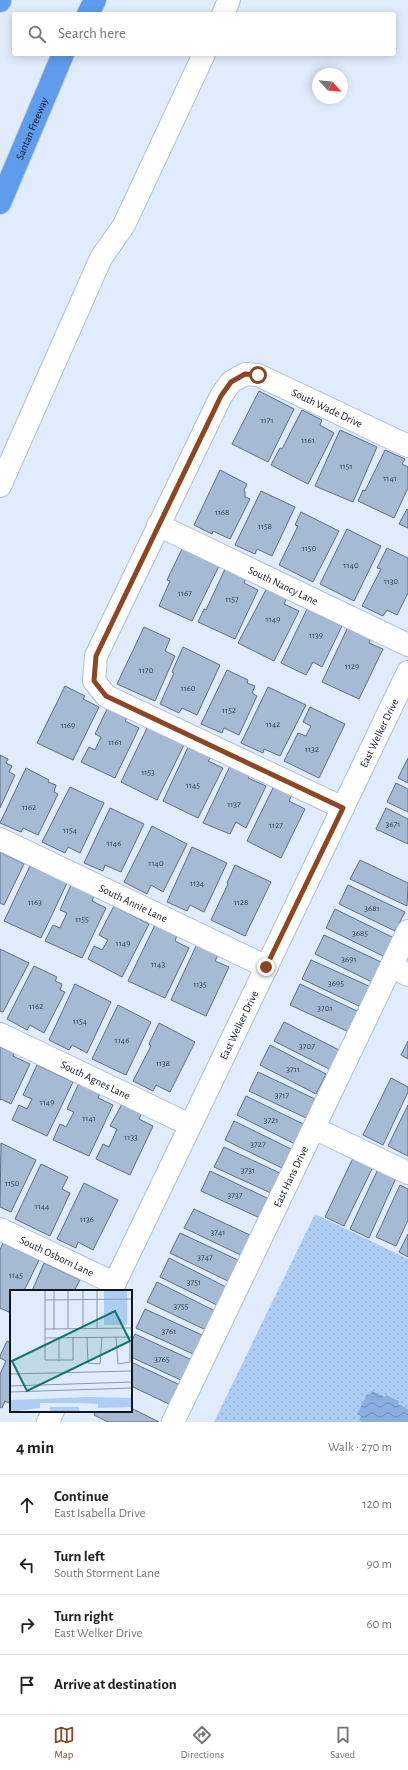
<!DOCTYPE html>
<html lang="en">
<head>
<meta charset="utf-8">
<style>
	body { margin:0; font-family:"Alegreya Sans",sans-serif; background:#f2f2f2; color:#202124 }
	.compass { position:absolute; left:312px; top:68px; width:36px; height:36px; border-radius:50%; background:#fff; box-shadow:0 2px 10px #0003; rotate:116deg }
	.stop { position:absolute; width:12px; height:12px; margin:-9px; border:3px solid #8d4622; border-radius:50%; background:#fff }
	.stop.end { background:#8d4622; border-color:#fff; box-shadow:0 1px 4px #0008 }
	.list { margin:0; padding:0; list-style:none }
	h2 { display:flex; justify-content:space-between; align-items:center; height:52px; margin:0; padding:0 16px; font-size:17px }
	h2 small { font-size:13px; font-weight:400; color:#757577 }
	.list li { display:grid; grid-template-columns:26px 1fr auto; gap:12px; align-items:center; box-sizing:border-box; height:60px; padding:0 16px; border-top:1px solid #e0e0e0 }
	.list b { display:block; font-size:15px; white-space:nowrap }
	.list p { margin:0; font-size:13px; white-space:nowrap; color:#757577 }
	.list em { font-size:13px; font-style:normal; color:#757577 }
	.icon { flex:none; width:22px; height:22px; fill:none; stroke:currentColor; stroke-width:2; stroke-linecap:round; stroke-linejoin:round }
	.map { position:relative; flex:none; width:408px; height:1422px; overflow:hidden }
	.search { position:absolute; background:#fff; box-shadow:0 2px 10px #0003; left:12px; right:12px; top:12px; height:44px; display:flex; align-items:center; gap:10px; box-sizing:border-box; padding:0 14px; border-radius:4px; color:#757577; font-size:15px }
	.sheet { height:292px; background:#fff }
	nav { display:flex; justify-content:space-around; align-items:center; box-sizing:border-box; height:56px; border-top:1px solid #e0e0e0; background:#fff; font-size:11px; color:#757577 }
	nav a { display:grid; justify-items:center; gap:2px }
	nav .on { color:#8d4622 }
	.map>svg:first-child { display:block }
	.park { fill:url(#park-dots) }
	.water { fill:url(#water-waves) }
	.building { fill:#a7bad3; stroke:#5d6e85 }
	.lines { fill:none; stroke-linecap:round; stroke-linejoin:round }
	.minor-casing { stroke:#acbfd9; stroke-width:24 }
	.highway-casing { stroke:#cfd1d2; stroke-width:24 }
	.minor { stroke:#fff; stroke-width:22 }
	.highway { stroke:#5e9ced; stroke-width:22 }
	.route { stroke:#8d4622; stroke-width:5 }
	.labels { text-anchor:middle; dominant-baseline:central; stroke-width:4; stroke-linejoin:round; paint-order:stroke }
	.number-label { font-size:9px; fill:#36404d }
	.street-label { font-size:11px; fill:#101720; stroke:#e0ecfc }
	.inset-road { fill:none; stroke:#8d97a4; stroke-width:1 }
	.view { fill:#0f766e; fill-opacity:0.15; stroke:#0f766e; stroke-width:2 }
	.inset-edge { fill:none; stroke:#101720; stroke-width:2 }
</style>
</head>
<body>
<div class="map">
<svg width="408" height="1422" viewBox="0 0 408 1422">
	<defs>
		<pattern id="park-dots" width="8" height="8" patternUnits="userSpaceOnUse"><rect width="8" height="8" fill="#aecdf5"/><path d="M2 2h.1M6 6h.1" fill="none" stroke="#95afd2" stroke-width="1.8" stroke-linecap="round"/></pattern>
		<pattern id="water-waves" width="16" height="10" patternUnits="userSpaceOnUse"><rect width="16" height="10" fill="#89aee0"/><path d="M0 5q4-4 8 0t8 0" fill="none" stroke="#6f8db5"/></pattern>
	</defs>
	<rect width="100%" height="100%" fill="#e0ecfc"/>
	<path class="park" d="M315,1214L408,1259V1422H214Z"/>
	<path class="water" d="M372,1391L385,1397L386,1395L399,1401L398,1404L408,1409V1422H363L359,1420L361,1416L357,1414L367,1394L370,1395Z"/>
	<path class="building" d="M259,391L294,409L268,462L232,444Z
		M302,410L322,420L320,425L334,433L308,484L271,465L280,448L282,449Z
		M340,430L377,447L353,502L315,486Z
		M385,450L405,459L402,464L408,467V488L394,518L358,501L363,490L365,491Z
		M220,470L247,484L244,490L245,492V497L250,499L230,539L213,531L212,534L194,525Z
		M261,491L295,507L272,556L257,549L255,554L235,545Z
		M407,509L408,510V528L399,524Z
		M301,512L339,531L313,582L279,565L298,526L295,525Z
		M347,529L381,546L354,601L320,584Z
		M387,548L408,558V593L397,615L387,610L383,616L362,606L381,569L377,568Z
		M182,549L219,566L192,621L159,606L170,581L167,580Z
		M225,569L246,578L244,583L258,590L235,639L198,622L204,609L206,610Z
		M267,588L287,598L284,604L299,611L274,661L238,643Z
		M307,609L342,626L322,667L313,662L306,675L281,663Z
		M144,627L170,639L165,651L175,656L155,701L117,684Z
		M348,627L371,638L369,643L383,649L359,699L322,682Z
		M183,647L220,665L197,715L182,708L179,713L160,704L174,673L172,672Z
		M227,670L248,680L247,683L255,686L252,693L257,696L239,735L224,728L222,733L201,724Z
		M65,686L85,696L83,699L99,707L73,760L37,743Z
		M268,687L306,705L280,756L264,749L263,753L241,743Z
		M108,707L128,716L125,721L139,728L115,778L81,762L89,747L95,750L101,737L95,734Z
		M310,707L345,724L319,778L284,761L298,733L306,736L311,726L303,722Z
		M148,726L184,745L157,800L121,782Z
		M189,745L211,757L208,761L223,768L198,818L163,801Z
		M0,755L8,759L6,763L12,766L9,772L15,775L0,808Z
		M408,758V783L398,778Z
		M230,766L250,775L248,778L266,786L246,828L236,822L230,834L203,823Z
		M26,768L49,780L48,782L56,785L54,792L58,794L38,835L23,828L21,832L0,823Z
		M396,783L408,789V812L387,802Z
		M274,786L292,795L289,801L305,809L281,858L247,841Z
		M70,787L104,803L80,853L68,847L65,853L42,842Z
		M110,808L144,824L121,872L105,865L103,871L84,863Z
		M386,808L408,819V844L376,829Z
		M152,826L187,844L163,892L151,885L147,894L124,882Z
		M192,847L227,863L204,912L190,905L187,911L167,902Z
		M0,852L24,864L4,905L0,903Z
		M360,860L408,883L407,906L350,879Z
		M235,865L271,882L245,936L211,920L228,884L227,883Z
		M30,866L67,883L41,938L4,921Z
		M71,885L94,896L92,901L106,908L82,958L45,941L53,925L60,928L67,913L60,910Z
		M348,885L405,912L395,931L339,904Z
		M114,906L149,924L122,977L88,959L94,946L102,950L108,940L99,935Z
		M335,909L394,938L385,957L326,928Z
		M155,925L177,935L175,941L189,948L165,998L128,981Z
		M324,935L383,963L374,983L315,954Z
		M197,944L218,955L215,961L229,967L206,1016L171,1000Z
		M0,949L29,963L3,1012L0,1011Z
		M311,960L371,987L361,1007L302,979Z
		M34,966L57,977L55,981L62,984L60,990L65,992L44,1033L30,1025L27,1030L7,1019Z
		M75,984L111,1002L87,1053L72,1045L69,1050L49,1040Z
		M300,984L359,1012L349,1032L290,1005Z
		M118,1005L151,1022L126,1075L92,1059Z
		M284,1022L341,1051L331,1070L274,1041Z
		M159,1023L195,1042L170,1092L156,1085L153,1091L133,1081L151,1046L149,1044Z
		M408,1041V1059L401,1055Z
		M270,1045L326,1074L316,1094L260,1065Z
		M0,1047L14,1053L13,1056L30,1064L11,1104L1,1099L0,1100Z
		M37,1065L73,1082L47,1136L12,1120L19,1105L27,1109L32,1099L23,1095Z
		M258,1072L315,1099L306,1118L249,1091Z
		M391,1078L408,1087V1092L383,1145L363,1135Z
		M79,1083L100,1093L98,1098L113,1105L89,1156L53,1140L60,1124L66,1127L74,1112L67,1109Z
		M246,1096L305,1125L295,1144L237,1115Z
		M122,1104L142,1113L139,1119L153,1126L130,1175L96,1159L103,1144L109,1147L117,1129L110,1126Z
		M408,1105V1156L388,1146Z
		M234,1121L291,1149L282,1168L225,1140Z
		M1,1143L36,1160L11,1212L0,1207Z
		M224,1147L282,1174L273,1194L214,1167Z
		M353,1158L373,1167L344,1226L325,1217Z
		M41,1164L68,1177L62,1189L70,1193L50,1236L15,1219Z
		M378,1169L396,1178L369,1238L350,1229Z
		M210,1171L269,1199L260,1218L201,1191Z
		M84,1183L118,1200L93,1250L78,1242L76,1248L57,1239Z
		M400,1185L408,1189V1220L396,1246L376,1237Z
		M194,1209L252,1236L243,1256L184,1228Z
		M180,1233L240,1261L230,1282L170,1253Z
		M408,1234V1257L399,1252Z
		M3,1243L39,1260L24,1291H11V1313L0,1308V1250Z
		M169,1258L228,1288L219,1306L160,1277Z
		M44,1263L80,1280L74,1291H32Z
		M157,1282L215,1311L206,1330L147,1302Z
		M145,1309L202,1335L193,1354L136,1328Z
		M135,1334L192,1360L183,1381L131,1357V1342Z
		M7,1341L11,1343V1404L5,1401L2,1408L0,1407V1374L6,1361L0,1358V1356Z
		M131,1362L180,1385L171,1405L131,1386Z
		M131,1408L159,1422H108L94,1415L96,1411H131Z"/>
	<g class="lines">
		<defs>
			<g id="minor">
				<path d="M223,14L229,0"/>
				<path d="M0,486L101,258L124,225L204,54"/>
				<path id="s1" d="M158,525L408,645"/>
				<path id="s2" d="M343,808L106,696L94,681L96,656L221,396L231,382L245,374L258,375L408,446"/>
				<path id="s3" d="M0,839L267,967"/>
				<path d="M391,966L408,975"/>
				<path id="s4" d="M0,1034L190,1125"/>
				<path d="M314,1128L408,1173"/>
				<path id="s5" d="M0,1229L114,1283"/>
				<path id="s6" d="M111,1291L408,672"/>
				<path d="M48,1422L53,1411"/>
				<path id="s7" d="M173,1422L408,931"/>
			</g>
			<g id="highway">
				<path d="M0,1V0"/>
				<path d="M88,14L95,0"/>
				<path id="s8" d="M0,203L63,54"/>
			</g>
		</defs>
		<use href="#minor" class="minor-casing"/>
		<use href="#highway" class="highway-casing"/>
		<use href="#minor" class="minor"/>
		<use href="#highway" class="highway"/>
	</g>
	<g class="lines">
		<path class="route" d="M258,375L245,374L231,382L221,396L96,656L94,681L106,696L343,808L266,967"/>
	</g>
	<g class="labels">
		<g class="number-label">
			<text x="267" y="420">1171</text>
			<text x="308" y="440">1161</text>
			<text x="346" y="466">1151</text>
			<text x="390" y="478">1141</text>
			<text x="222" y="512">1168</text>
			<text x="265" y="526">1158</text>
			<text x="309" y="548">1150</text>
			<text x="351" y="565">1140</text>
			<text x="391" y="581">1130</text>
			<text x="185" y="593">1167</text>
			<text x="232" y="599">1157</text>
			<text x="273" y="619">1149</text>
			<text x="316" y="635">1139</text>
			<text x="352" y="666">1129</text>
			<text x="146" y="670">1170</text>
			<text x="188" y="688">1160</text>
			<text x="229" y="710">1152</text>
			<text x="273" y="724">1142</text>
			<text x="68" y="725">1169</text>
			<text x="115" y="742">1161</text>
			<text x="312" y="749">1132</text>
			<text x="148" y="772">1153</text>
			<text x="193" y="785">1145</text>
			<text x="234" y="804">1137</text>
			<text x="29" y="807">1162</text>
			<text x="393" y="824">3671</text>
			<text x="276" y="825">1127</text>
			<text x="70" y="830">1154</text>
			<text x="114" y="843">1146</text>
			<text x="156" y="863">1140</text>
			<text x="197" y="883">1134</text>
			<text x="35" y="902">1163</text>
			<text x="241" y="902">1128</text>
			<text x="372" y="908">3681</text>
			<text x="82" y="919">1155</text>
			<text x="360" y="933">3685</text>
			<text x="123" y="943">1149</text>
			<text x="349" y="959">3691</text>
			<text x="158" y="964">1143</text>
			<text x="336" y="983">3695</text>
			<text x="200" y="984">1135</text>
			<text x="36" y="1006">1162</text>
			<text x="325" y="1008">3701</text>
			<text x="80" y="1021">1154</text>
			<text x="122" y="1040">1146</text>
			<text x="307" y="1046">3707</text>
			<text x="163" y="1063">1138</text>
			<text x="293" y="1069">3711</text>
			<text x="282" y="1095">3717</text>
			<text x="47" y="1102">1149</text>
			<text x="89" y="1118">1141</text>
			<text x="271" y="1120">3721</text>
			<text x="131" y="1137">1133</text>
			<text x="258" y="1144">3727</text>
			<text x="248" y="1170">3731</text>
			<text x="12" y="1183">1150</text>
			<text x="235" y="1195">3737</text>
			<text x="42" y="1206">1144</text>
			<text x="87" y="1219">1136</text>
			<text x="218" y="1232">3741</text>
			<text x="205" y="1257">3747</text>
			<text x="16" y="1275">1145</text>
			<text x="194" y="1282">3751</text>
			<text x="181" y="1306">3755</text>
			<text x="169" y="1331">3761</text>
			<text x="162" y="1359">3765</text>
		</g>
		<g class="street-label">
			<text stroke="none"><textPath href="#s8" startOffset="81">Santan Freeway</textPath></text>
			<text stroke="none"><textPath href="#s2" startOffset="718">South Wade Drive</textPath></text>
			<text stroke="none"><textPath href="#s1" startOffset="139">South Nancy Lane</textPath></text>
			<text stroke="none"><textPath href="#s6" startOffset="619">East Welker Drive</textPath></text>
			<text stroke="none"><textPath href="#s3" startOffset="148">South Annie Lane</textPath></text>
			<text stroke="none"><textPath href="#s6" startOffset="295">East Welker Drive</textPath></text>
			<text stroke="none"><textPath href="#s4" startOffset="106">South Agnes Lane</textPath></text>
			<text stroke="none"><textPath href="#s7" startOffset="272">East Hans Drive</textPath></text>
			<text stroke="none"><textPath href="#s5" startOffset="63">South Osborn Lane</textPath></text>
		</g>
	</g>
	<g transform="translate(10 1290)">
		<rect width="122" height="122" fill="#e0ecfc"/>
		<path d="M40,117H69V122H40Z" fill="#aecdf5"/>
		<path d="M94,0H117V35H94ZM77,107L122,108V117L88,118V114L66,113H30V118L0,122V110Z" fill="#aecdf5"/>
		<path class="inset-road" d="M35,0V70H63V47M44,0V39M58,0V38M73,0V38M87,0V38M35,10L122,9M35,39L122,38M77,47L78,73L90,74L92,47M106,47L108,74L120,72V47M35,48L122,47M49,48V71M0,84L122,81M0,96L122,92M0,102L122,98"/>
		<path class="view" d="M105,21L120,51L17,101L2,71Z"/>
		<rect width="122" height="122" class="inset-edge"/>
	</g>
</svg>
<svg class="compass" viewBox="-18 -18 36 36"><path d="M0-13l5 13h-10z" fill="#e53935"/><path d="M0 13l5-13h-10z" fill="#757577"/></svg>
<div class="stop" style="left:258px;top:375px"></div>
<div class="stop end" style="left:266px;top:967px"></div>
<div class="search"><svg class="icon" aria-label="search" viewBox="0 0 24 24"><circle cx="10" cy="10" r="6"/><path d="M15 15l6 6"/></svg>Search here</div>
</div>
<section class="sheet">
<h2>4 min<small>Walk · 270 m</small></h2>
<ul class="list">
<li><svg class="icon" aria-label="ahead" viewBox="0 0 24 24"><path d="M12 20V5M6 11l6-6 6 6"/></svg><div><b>Continue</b><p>East Isabella Drive</p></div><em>120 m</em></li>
<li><svg class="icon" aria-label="left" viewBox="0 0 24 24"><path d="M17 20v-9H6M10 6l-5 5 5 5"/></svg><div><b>Turn left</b><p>South Storment Lane</p></div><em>90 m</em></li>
<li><svg class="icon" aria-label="right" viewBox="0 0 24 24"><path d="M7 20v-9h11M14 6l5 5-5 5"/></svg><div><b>Turn right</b><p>East Welker Drive</p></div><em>60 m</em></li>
<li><svg class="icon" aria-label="arrive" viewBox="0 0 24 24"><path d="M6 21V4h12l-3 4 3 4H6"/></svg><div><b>Arrive at destination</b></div></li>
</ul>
</section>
<nav>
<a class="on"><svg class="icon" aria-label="map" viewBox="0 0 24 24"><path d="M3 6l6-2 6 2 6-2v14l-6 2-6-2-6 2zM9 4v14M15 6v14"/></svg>Map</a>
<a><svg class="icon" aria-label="directions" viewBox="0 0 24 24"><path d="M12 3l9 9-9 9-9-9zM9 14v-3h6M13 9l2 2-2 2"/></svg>Directions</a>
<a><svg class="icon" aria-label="saved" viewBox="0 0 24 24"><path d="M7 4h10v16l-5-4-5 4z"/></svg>Saved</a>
</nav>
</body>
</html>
